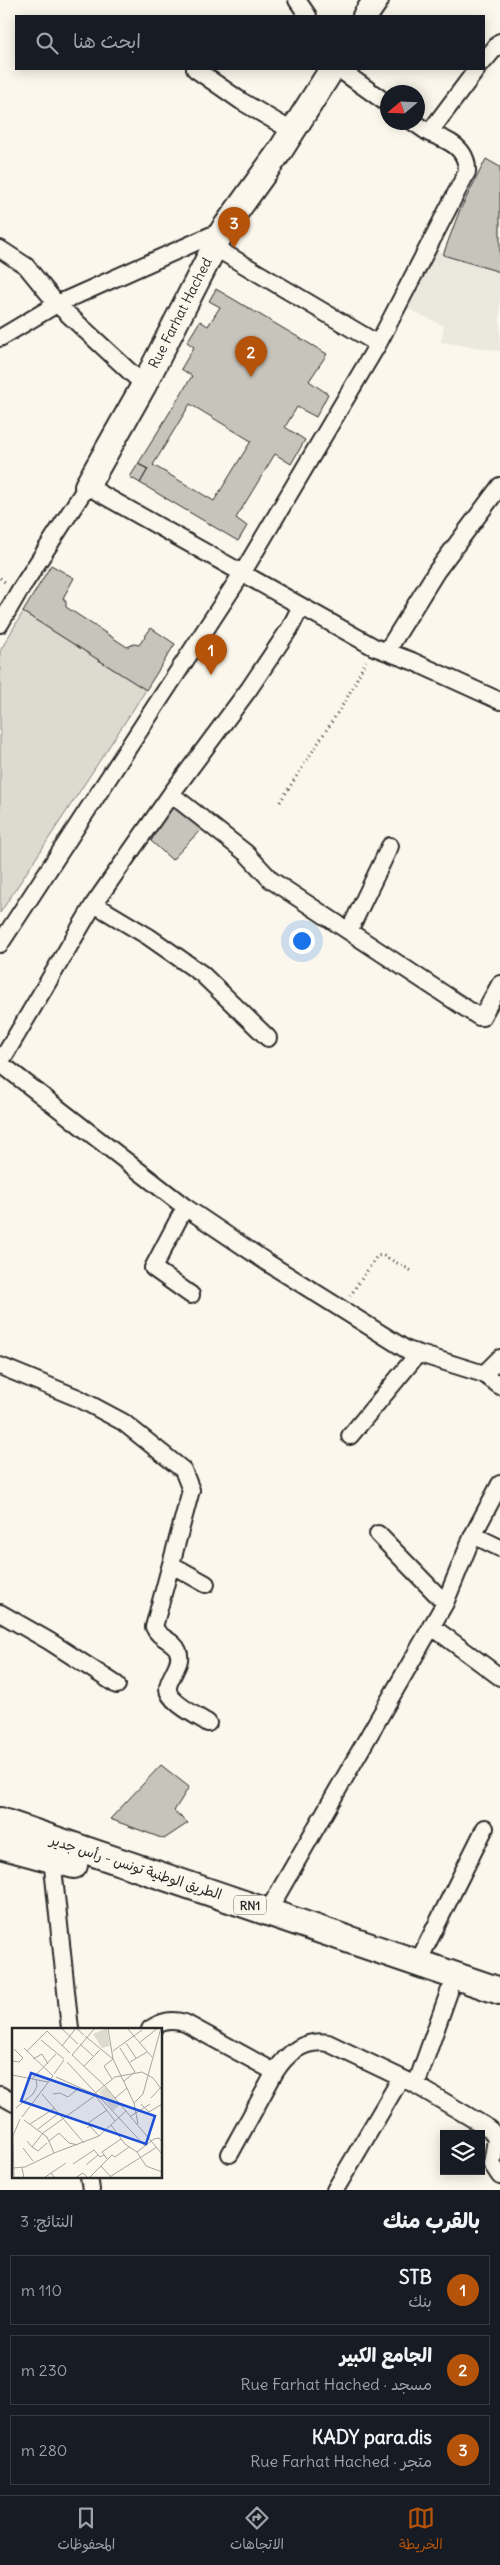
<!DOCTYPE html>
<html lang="ar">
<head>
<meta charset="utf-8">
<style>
	body { margin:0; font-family:Delius,"Playpen Sans Arabic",sans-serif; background:#20242c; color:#f1f3f6; direction:rtl }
	.controls { position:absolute; right:15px; bottom:15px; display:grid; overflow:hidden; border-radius:0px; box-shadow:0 2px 12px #0003 }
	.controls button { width:45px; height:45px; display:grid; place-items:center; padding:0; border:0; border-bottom:1px solid #363941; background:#171b24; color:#f1f3f6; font:25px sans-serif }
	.compass { position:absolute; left:380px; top:85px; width:45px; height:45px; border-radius:50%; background:#171b24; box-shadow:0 2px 12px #0003; rotate:251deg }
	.you { position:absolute; left:301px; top:940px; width:18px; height:18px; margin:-12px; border:4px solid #fff; border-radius:50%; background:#1a73e8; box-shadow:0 0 0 8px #1a73e833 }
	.badge { display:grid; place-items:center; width:32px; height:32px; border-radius:50%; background:#b45309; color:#fff; font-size:16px; font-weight:700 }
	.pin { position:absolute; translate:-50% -41px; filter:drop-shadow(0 1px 2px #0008) }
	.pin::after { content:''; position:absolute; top:26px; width:18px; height:15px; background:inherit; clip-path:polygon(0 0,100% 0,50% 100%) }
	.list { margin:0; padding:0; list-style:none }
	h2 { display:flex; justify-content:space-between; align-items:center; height:65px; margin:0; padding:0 20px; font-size:21px }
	h2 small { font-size:16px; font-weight:400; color:#9ea1a6 }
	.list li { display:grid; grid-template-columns:32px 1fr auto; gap:15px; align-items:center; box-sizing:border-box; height:70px; margin:0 10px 10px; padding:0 10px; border:1px solid #363941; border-radius:0px }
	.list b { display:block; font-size:19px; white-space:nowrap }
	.list p { margin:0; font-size:16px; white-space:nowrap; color:#9ea1a6 }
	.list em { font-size:16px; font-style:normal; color:#9ea1a6 }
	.icon { flex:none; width:28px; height:28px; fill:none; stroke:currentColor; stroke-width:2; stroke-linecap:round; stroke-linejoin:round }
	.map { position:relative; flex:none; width:500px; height:2190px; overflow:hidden; direction:ltr }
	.search { position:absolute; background:#171b24; box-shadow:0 2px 12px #0003; left:15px; right:15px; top:15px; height:55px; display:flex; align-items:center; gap:12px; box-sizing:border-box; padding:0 18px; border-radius:0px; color:#9ea1a6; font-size:19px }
	.sheet { height:305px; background:#171b24 }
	nav { display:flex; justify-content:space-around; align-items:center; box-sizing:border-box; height:70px; border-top:1px solid #363941; background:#171b24; font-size:14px; color:#9ea1a6 }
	nav a { display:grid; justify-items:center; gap:2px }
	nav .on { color:#b45309 }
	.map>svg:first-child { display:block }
	.built { fill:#ebe8de }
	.green { fill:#dddad0; stroke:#84827e }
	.building { fill:#c7c4bc; stroke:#2b2b2b; fill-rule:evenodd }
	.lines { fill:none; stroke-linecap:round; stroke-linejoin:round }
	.street-casing { stroke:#2b2b2b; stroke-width:20 }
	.secondary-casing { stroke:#2b2b2b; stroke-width:28 }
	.primary-casing { stroke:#2b2b2b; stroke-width:30 }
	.path { stroke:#2b2b2b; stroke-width:3; stroke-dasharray:1 4; stroke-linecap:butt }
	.street { stroke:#fbf7ec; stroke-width:16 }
	.secondary { stroke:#fbf7ec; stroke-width:24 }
	.primary { stroke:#fbf7ec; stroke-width:26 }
	.labels { text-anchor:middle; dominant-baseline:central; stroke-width:4; stroke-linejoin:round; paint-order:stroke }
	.shield { fill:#fbf7ec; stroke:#696865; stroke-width:1 }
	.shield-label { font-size:12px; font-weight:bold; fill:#2b2b2b }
	.street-label { font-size:14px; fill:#2b2b2b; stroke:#fbf7ec }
	.inset-road { fill:none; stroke:#a8a59f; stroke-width:1 }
	.view { fill:#1d4ed8; fill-opacity:0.15; stroke:#1d4ed8; stroke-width:2.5 }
	.inset-edge { fill:none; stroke:#2b2b2b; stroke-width:2.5 }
</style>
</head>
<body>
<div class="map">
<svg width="500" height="2190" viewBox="0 0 500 2190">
	<rect width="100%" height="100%" fill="#fbf7ec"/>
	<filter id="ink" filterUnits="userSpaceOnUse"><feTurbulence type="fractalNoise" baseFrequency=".02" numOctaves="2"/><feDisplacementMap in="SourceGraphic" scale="10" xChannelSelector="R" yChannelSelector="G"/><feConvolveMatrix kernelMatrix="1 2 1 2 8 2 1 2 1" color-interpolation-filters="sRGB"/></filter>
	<g filter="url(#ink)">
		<path class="built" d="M435,250L500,272V351L441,342L444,326L406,308Z"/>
		<path class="green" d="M23,612L146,690L0,913V651Z"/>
		<path class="building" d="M486,159L500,167V272L443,255L459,212Z
			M216,289L327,354L309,381L328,394L316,417L297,407L285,427L305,440L291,464L275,454L236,518L247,526L238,541L140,483L148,469L138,464L192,376L181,369L194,347L187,342L200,321L208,326L220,307L209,301ZM190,404L251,441L214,501L153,465Z
			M138,464L148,469L140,483L130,477Z
			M51,565L74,578L63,598L66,602V607L127,647L134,644L139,645L151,628L175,644L146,690L23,612Z
			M173,803L204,826L172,860L151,841Z
			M161,1765L189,1787L174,1811L188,1823L164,1839L110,1819Z"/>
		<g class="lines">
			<defs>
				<path id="street" d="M297,0L308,16
					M484,61L500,42
					M195,69L241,101L292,131
					M339,69L388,104
					M413,122L429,133
					M214,247L378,344
					M0,249L26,266L57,304L144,385
					M0,338L57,304L223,230
					M0,624L18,593L87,486L374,647L412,661L500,701
					M387,651L436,572L500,486
					M171,794L246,853L271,880L479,1017H482L500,984
					M94,904L149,937L202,974L268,1038
					M349,931L390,846
					M0,944L243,572L378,344L467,172C468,148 448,140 429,133L477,69
					M0,1063L185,1207L268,1263L407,1350L484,1374L500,1386
					M0,1063L94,904L171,794L249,689L290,628L301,606
					M185,1207L153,1268L191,1295
					M0,1366L78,1398L123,1422L183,1470L191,1490L154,1627C159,1639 174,1640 178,1651C181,1658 178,1664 175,1670C173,1675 168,1682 168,1688C167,1701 197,1716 208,1723
					M484,1374L500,1358
					M350,1436L417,1355
					M378,1534L445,1603
					M473,1535L500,1548
					M172,1565L206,1584
					M0,1613L49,1641L117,1685
					M431,1626L500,1677
					M52,1858L70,2029
					M268,1911L445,1603L473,1535L500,1484
					M417,1964L485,1828
					M150,2029C162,2021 171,2019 185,2023L275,2072C287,2053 305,2039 328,2043L416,2085L490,2129L496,2139L492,2164L500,2176
					M416,2085L449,1992
					M0,2095L14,2103
					M230,2154L275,2072
					M89,2176L91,2190
					M335,2190L401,2078"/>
				<path id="secondary" d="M365,16L376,0
					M87,486L144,385L223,230L280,151L332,69"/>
				<path id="primary" d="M0,1821L500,1991
					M0,1845L74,1865"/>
			</defs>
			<use href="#street" class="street-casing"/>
			<use href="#secondary" class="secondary-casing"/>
			<use href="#primary" class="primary-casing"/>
			<path class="path" d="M0,578L7,584
				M280,802L347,698L366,661
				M350,1296L377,1256L382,1255L414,1272"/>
			<use href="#street" class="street"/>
			<use href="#secondary" class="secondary"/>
			<use href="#primary" class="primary"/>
		</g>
	</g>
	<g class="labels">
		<rect class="shield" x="234" y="1895.5" width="32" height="19" rx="4"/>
		<g class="shield-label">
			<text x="250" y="1905">RN1</text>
		</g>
		<g class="street-label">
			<text transform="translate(180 313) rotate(-63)">Rue Farhat Hached</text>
			<text transform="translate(136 1867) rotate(18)">الطريق الوطنية تونس - رأس جدير</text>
		</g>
	</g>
	<g transform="translate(12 2028)">
		<rect width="150" height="150" fill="#fbf7ec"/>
		<path d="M95,0L98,18L90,20L81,6ZM93,59L108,77L101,83L87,64Z" fill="#dddad0"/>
		<path class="inset-road" d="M49,0L66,16M96,0L101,31L122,75L126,96M115,0L140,29M35,3L58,25M73,8L101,31L92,38L100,51M29,12L52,31M114,15L124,30M127,15L146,0M68,16L81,28M50,18L64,0L72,7M12,20L41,48M108,20L123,44L112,53M15,23L35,3M101,23L130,2M60,27L92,57L150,126M60,27L83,0M21,31L30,26L36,36M0,33L7,34L11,30L2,21M55,34L133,118M118,34L135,24M72,38L88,22M42,46L52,32M0,47L36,54M44,49L82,66L103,49L130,44L141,50L150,62M20,51L44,26M30,66L72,115M41,66L48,65L56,69L67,60M83,67L103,93M103,70L115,60M139,70L150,58M122,75L131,66L149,0M129,76L137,84L150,76M4,80L21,66L25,58L24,51M119,88L138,76M10,89L41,48M18,96L43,80M99,97L113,116L125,124L134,138L150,144M78,98L76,95L95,82M75,100L78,98L87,108M26,101L47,85M15,113L20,119L31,105L84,67M37,113L47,105L57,115L66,117M20,119L26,123L35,115M11,120L21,133M125,124L142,111L147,110L150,114M42,125L87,108L114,83M95,131L90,124L109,111M61,136L82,122L88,129L92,127M74,137L86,127M1,140L13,139L42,125L35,109L12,92M10,140L12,150H17M39,145L54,135M98,148L89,138L100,127L103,129L117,119M2,150L1,108L8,91M32,150L39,145L43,150M63,150L71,145L76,150M77,150L89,138M96,150L145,119"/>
		<path class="view" d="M19,45L143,88L134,116L9,73Z"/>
		<rect width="150" height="150" class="inset-edge"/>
	</g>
</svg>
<div class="controls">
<button><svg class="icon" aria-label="layers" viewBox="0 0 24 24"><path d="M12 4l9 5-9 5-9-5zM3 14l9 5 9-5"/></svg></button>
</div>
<svg class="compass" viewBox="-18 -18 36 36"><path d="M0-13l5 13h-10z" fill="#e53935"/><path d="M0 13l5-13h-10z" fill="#9ea1a6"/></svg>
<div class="you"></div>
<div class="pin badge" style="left:211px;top:675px">1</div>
<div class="pin badge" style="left:251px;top:377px">2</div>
<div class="pin badge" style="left:234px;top:248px">3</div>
<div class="search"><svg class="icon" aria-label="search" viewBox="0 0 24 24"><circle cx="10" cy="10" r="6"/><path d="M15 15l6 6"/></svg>ابحث هنا</div>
</div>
<section class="sheet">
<h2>بالقرب منك<small>النتائج: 3</small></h2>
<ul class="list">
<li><span class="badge">1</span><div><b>STB</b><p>بنك</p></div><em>110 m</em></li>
<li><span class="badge">2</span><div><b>الجامع الكبير</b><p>مسجد · Rue Farhat Hached</p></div><em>230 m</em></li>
<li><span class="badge">3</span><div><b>KADY para.dis</b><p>متجر · Rue Farhat Hached</p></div><em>280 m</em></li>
</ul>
</section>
<nav>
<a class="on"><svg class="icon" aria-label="map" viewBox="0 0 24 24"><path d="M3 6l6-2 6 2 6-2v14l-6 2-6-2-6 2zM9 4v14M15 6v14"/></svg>الخريطة</a>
<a><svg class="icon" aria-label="directions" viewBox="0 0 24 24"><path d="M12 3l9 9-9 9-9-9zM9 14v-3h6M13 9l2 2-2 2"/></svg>الاتجاهات</a>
<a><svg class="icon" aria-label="saved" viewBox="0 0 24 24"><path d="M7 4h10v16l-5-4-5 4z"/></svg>المحفوظات</a>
</nav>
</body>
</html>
